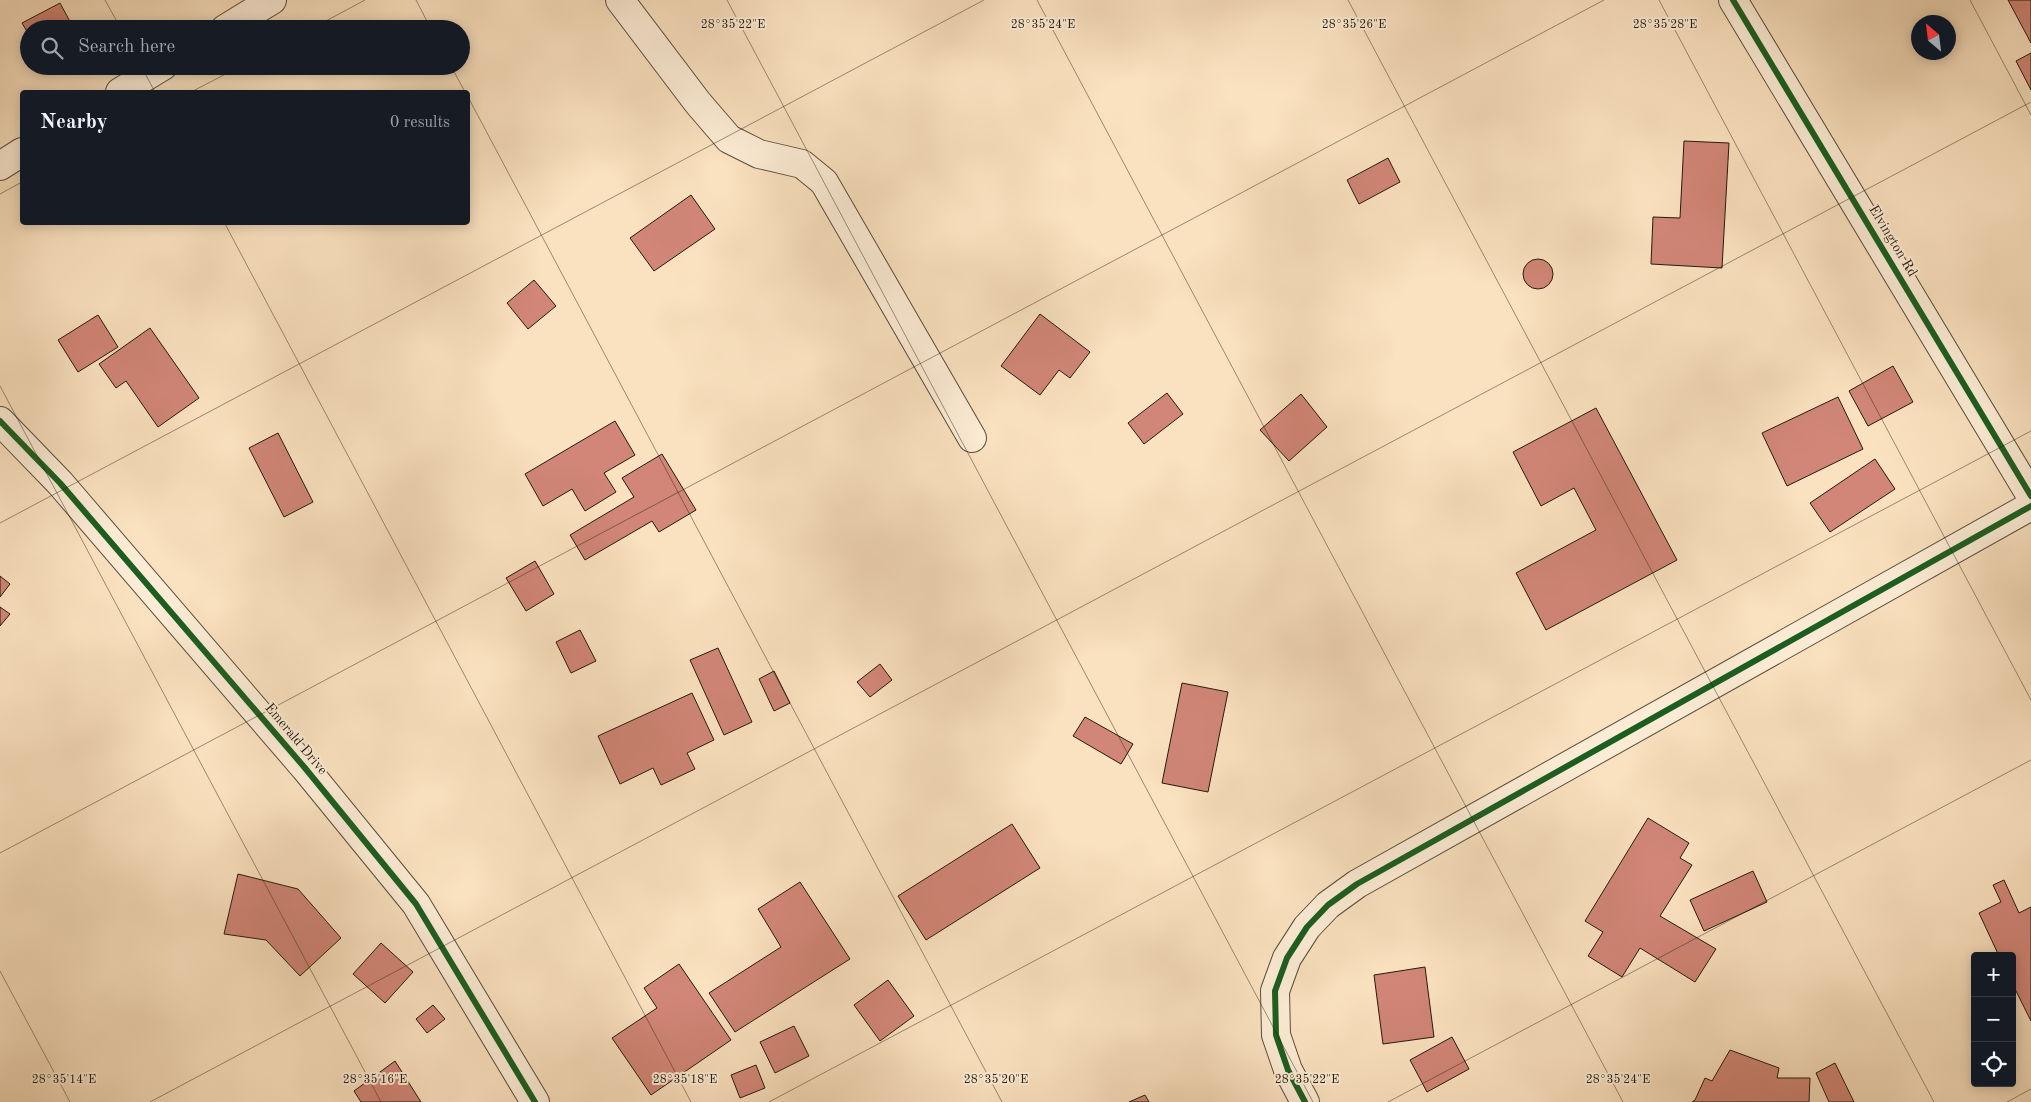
<!DOCTYPE html>
<html lang="en">
<head>
<meta charset="utf-8">
<style>
	body { margin:0; font-family:"Old Standard TT",serif; background:#20242c; color:#f1f3f6 }
	.controls { position:absolute; right:15px; bottom:15px; display:grid; overflow:hidden; border-radius:5px; box-shadow:0 2px 12px #0003 }
	.controls button { width:45px; height:45px; display:grid; place-items:center; padding:0; border:0; border-bottom:1px solid #363941; background:#171b24; color:#f1f3f6; font:25px sans-serif }
	.compass { position:absolute; left:1911px; top:15px; width:45px; height:45px; border-radius:50%; background:#171b24; box-shadow:0 2px 12px #0003; rotate:332deg }
	.list { margin:0; padding:0; list-style:none }
	h2 { display:flex; justify-content:space-between; align-items:center; height:65px; margin:0; padding:0 20px; font-size:21px }
	h2 small { font-size:16px; font-weight:400; color:#9ea1a6 }
	.icon { flex:none; width:28px; height:28px; fill:none; stroke:currentColor; stroke-width:2; stroke-linecap:round; stroke-linejoin:round }
	.map { position:relative; flex:none; width:2031px; height:1102px; overflow:hidden }
	.search { position:absolute; background:#171b24; box-shadow:0 2px 12px #0003; left:20px; top:20px; width:450px; height:55px; display:flex; align-items:center; gap:12px; box-sizing:border-box; padding:0 18px; border-radius:28px; color:#9ea1a6; font-size:19px }
	.panel { position:absolute; background:#171b24; box-shadow:0 2px 12px #0003; left:20px; top:90px; width:450px; height:135px; border-radius:5px }
	.map>svg:first-child { display:block }
	.building { fill:#d18677; stroke:#251a0c }
	.lines { fill:none; stroke-linecap:round; stroke-linejoin:round }
	.minor-casing { stroke:#5a4c39; stroke-width:30 }
	.minor { stroke:#fcecd5; stroke-width:28 }
	.cycleway-casing { stroke:#fcecd5; stroke-width:9 }
	.cycleway { stroke:#1b5e20; stroke-width:6 }
	.ticks { fill:none; stroke:#251a0c; stroke-width:1; stroke-opacity:0.45 }
	.labels { text-anchor:middle; dominant-baseline:central; stroke-width:4; stroke-linejoin:round; paint-order:stroke }
	.street-label { font-size:14px; fill:#251a0c; stroke:#fcecd5 }
	.ticks-label { font-size:12px; text-anchor:middle; fill:#251a0c; stroke:#fcecd5; stroke-width:4; stroke-linejoin:round; paint-order:stroke }
</style>
</head>
<body>
<div class="map">
<svg width="2031" height="1102" viewBox="0 0 2031 1102">
	<rect width="100%" height="100%" fill="#fae1bf"/>
	<filter id="stains"><feTurbulence type="fractalNoise" baseFrequency=".004" numOctaves="4"/><feColorMatrix values="0 0 0 0 .2 0 0 0 0 .09 0 0 0 0 .02 0 0 0 .5 -.17"/></filter>
	<radialGradient id="worn" r=".72"><stop offset=".6" stop-color="#630" stop-opacity="0"/><stop offset="1" stop-color="#630" stop-opacity=".3"/></radialGradient>
	<path class="building" d="M2008,0H2031V43Z
		M60,3L74,29H29V35L22,23Z
		M2031,53V90L2016,61Z
		M1684,141L1729,143L1722,268L1651,264L1653,217L1680,218Z
		M1388,158L1400,182L1359,204L1347,180Z
		M691,195L715,229L654,271L630,238Z
		M1523 274a15 15 0 1 1 30 0a15 15 0 1 1-30 0Z
		M534,280L556,306L528,329L507,303Z
		M1040,314L1090,352L1070,378L1059,370L1040,395L1001,366Z
		M98,315L118,347L78,372L58,340Z
		M150,328L199,398L158,427L126,381L116,388L99,364Z
		M1893,366L1913,402L1868,426L1849,391Z
		M1167,393L1183,414L1144,444L1128,423Z
		M1301,394L1327,427L1289,461L1260,430Z
		M1838,397L1863,449L1787,486L1762,433Z
		M1596,408L1677,560L1546,630L1516,573L1596,530L1574,488L1541,506L1513,452Z
		M615,421L635,455L604,473L616,492L585,511L572,489L543,506L525,474Z
		M278,433L313,502L284,517L249,448Z
		M662,454L696,510L659,532L652,521L585,560L570,535L634,497L622,478Z
		M1875,459L1895,489L1830,532L1810,503Z
		M535,561L554,594L526,611L506,578Z
		M0,576L10,584L0,597Z
		M0,607L10,614L0,626Z
		M580,630L596,661L571,673L556,642Z
		M718,648L752,722L724,735L690,660Z
		M880,664L892,680L870,697L857,682Z
		M774,671L790,703L774,711L759,679Z
		M1182,683L1228,692L1208,792L1162,783Z
		M692,693L714,740L687,753L695,769L661,785L653,768L620,784L598,736Z
		M1085,717L1133,744L1121,764L1073,736Z
		M1648,818L1689,843L1680,858L1692,865L1660,916L1716,949L1695,982L1640,948L1622,977L1588,956L1603,932L1585,921Z
		M1012,824L1040,868L926,940L898,896Z
		M1753,871L1767,902L1704,931L1690,900Z
		M238,874L298,889L341,938L300,976L266,940L224,934Z
		M2004,880L2019,913L2031,907V1021L2012,983V956H1999L1979,913L2001,902L1993,885Z
		M800,882L850,959L735,1032L709,993L781,947L758,909Z
		M381,943L413,972L385,1003L353,974Z
		M679,964L731,1040L651,1095L612,1038L657,1008L644,988Z
		M1425,967L1434,1037L1383,1044L1374,975Z
		M888,980L914,1016L880,1041L854,1005Z
		M433,1005L445,1019L427,1033L416,1019Z
		M794,1026L809,1056L775,1073L760,1042Z
		M1452,1037L1469,1069L1427,1092L1410,1060Z
		M1730,1050L1779,1068L1777,1078H1810L1809,1102H1692L1695,1100L1705,1078L1712,1081Z
		M395,1061L421,1102H361L354,1091Z
		M1835,1063L1854,1102H1829L1816,1073Z
		M756,1065L765,1088L740,1098L731,1075Z
		M1145,1095L1149,1102H1129Z"/>
	<g class="lines">
		<defs>
			<path id="minor" d="M620,0L698,103L729,139L759,154L802,164L824,182L972,438
				M1733,0L2031,496
				M225,29L272,0
				M120,92L163,66
				M0,166L22,152
				M0,421L60,483L305,768L416,904L535,1102
				M1305,1102L1288,1070L1276,1035L1275,991L1287,958L1307,927L1328,905L1357,884L2031,506"/>
		</defs>
		<use href="#minor" class="minor-casing"/>
		<use href="#minor" class="minor"/>
		<defs>
			<path id="cycleway" d="M1733,0L2031,496
				M0,421L60,483L305,768L416,904L535,1102
				M1305,1102L1288,1070L1276,1035L1275,991L1287,958L1307,927L1328,905L1357,884L2031,506"/>
		</defs>
		<use href="#cycleway" class="cycleway-casing"/>
		<use href="#cycleway" class="cycleway"/>
	</g>
	<path class="ticks" d="M105,0L121,29M416,0L431,29M727,0L1313,1102M1037,0L1623,1102M1348,0L1934,1102M1659,0L2031,700M1970,0L2031,115M311,29L365,0M141,66L155,92M451,66L465,92M191,92L241,66M468,97L1002,1102M0,194L22,182M224,222L691,1102M0,386L381,1102M0,523L984,0M0,853L1604,0M0,971L70,1102M150,1102L2031,102M769,1102L2031,431M1388,1102L2031,760M2007,1102L2031,1089"/>
	<g class="labels">
		<g class="street-label">
			<text transform="translate(1893 241) rotate(59)">Elvington Rd</text>
			<text transform="translate(296 739) rotate(50)">Emerald Drive</text>
		</g>
	</g>
	<g class="ticks-label">
		<text x="733" y="28">28°35'22"E</text>
		<text x="1043" y="28">28°35'24"E</text>
		<text x="1354" y="28">28°35'26"E</text>
		<text x="1665" y="28">28°35'28"E</text>
		<text x="64" y="1083">28°35'14"E</text>
		<text x="375" y="1083">28°35'16"E</text>
		<text x="685" y="1083">28°35'18"E</text>
		<text x="996" y="1083">28°35'20"E</text>
		<text x="1307" y="1083">28°35'22"E</text>
		<text x="1618" y="1083">28°35'24"E</text>
	</g>
	<rect width="100%" height="100%" filter="url(#stains)"/>
	<rect width="100%" height="100%" fill="url(#worn)"/>
</svg>
<div class="controls">
<button>+</button>
<button>−</button>
<button><svg class="icon" aria-label="locate" viewBox="0 0 24 24"><circle cx="12" cy="12" r="6"/><path d="M12 2v4M12 18v4M2 12h4M18 12h4"/></svg></button>
</div>
<svg class="compass" viewBox="-18 -18 36 36"><path d="M0-13l5 13h-10z" fill="#e53935"/><path d="M0 13l5-13h-10z" fill="#9ea1a6"/></svg>
<div class="search"><svg class="icon" aria-label="search" viewBox="0 0 24 24"><circle cx="10" cy="10" r="6"/><path d="M15 15l6 6"/></svg>Search here</div>
<section class="panel">
<h2>Nearby<small>0 results</small></h2>
<ul class="list">
</ul>
</section>
</div>
</body>
</html>
